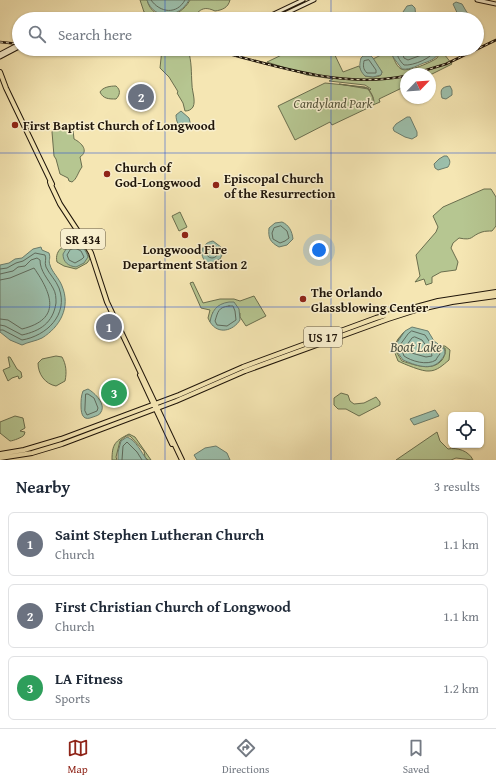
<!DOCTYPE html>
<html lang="en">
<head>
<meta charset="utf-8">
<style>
	body { margin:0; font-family:"Gentium Book Plus",serif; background:#f2f2f3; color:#1f2937 }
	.controls { position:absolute; right:12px; bottom:12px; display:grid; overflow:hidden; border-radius:6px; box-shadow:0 1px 3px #0004 }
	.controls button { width:36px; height:36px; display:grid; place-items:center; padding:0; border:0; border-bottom:1px solid #e0e1e3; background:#fff; color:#1f2937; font:20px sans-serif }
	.compass { position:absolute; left:400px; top:68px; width:36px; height:36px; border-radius:50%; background:#fff; box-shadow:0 1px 3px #0004; rotate:65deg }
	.you { position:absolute; left:319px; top:250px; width:14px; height:14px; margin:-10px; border:3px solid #fff; border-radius:50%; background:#1a73e8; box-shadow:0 0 0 6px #1a73e833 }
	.badge { display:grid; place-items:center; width:26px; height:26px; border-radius:50%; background:#8f2418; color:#fff; font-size:13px; font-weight:700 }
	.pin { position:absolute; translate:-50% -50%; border:2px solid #fff; box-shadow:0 1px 4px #0006 }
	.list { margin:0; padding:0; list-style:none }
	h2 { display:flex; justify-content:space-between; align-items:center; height:52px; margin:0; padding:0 16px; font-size:17px }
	h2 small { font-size:13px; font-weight:400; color:#747a83 }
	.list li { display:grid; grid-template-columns:26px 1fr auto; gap:12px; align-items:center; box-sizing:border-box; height:64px; margin:0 8px 8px; padding:0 8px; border:1px solid #e0e1e3; border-radius:6px }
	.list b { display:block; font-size:15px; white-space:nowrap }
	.list p { margin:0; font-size:13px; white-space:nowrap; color:#747a83 }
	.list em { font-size:13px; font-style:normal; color:#747a83 }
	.icon { flex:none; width:22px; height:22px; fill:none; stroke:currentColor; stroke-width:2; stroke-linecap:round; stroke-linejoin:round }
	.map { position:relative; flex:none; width:496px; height:460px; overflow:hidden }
	.search { position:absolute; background:#fff; box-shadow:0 1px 3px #0004; left:12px; right:12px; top:12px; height:44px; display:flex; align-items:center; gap:10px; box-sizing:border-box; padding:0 14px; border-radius:22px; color:#747a83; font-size:15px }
	.sheet { height:268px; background:#fff }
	nav { display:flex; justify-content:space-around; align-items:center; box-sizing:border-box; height:56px; border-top:1px solid #e0e1e3; background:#fff; font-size:11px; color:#747a83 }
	nav a { display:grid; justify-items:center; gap:2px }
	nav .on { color:#8f2418 }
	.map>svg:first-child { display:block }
	.green { fill:#b6c691; stroke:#6a6e4e }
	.water { fill:#9cc0ad; stroke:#6a7c6c }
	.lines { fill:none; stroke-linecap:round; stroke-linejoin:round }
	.shore { stroke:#5e6a5c; stroke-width:1 }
	.secondary-casing { stroke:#1f150a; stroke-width:5 }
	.primary-casing { stroke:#1f150a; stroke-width:6 }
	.secondary { stroke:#f8efce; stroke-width:3 }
	.primary { stroke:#f5e6b3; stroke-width:4 }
	.rail-casing { stroke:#1f150a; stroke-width:2.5 }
	.rail { stroke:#f8efce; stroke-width:1; stroke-dasharray:3; stroke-linecap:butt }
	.grid { fill:none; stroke:#1d4ed8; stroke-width:1; stroke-opacity:0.55 }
	.poi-dot { fill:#8f2418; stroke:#f8efce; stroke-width:1.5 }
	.labels { text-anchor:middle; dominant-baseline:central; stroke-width:3; stroke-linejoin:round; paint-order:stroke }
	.shield { fill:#f8efce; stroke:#605645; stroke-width:1 }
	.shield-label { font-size:12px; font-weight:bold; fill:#1f150a }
	.park-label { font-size:13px; font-style:italic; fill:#545339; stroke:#f8efce }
	.poi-label { font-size:13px; font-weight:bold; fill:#1f150a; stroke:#f8efce; text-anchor:start }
	.water-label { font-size:14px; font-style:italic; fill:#4b5143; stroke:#f8efce }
</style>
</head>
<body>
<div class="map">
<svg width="496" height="460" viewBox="0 0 496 460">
	<rect width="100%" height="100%" fill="#f5e6b3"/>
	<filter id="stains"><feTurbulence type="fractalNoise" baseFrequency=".005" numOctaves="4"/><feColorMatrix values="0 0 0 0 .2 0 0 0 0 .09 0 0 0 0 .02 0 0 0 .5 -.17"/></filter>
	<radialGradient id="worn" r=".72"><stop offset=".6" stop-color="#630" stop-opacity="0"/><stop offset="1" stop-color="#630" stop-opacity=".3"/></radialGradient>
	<path class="green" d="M140,0H147C153,23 180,19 190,0H230C228,8 222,10 215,11C198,3 199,17 187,19C179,20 166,20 158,19C153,18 150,13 144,12Z
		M162,49H188C192,63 191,71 192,85C192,91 196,101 193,107C191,110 188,111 185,111L183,103L177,93L178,92L177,90L169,77L160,68Z
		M290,49H332L343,72L359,66L365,76C370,77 377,78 381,75L382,72L373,59L391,50C393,56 395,65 401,69C407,73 432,62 437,58C439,55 440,52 440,49L452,64L430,75L406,74V86L379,99L380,102L373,105C376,100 371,93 368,88L339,84L368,89C372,96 376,99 370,107L332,125L330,122L295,140L278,106L325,83L365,87L370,90L371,89L365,85L329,81L333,79L307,75L267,62L290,51Z
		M116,86C121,90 120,95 116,99C109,99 103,99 100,92C103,87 110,86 116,86Z
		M60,127L69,128L73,130L74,139C82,143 89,151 80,157L82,167C78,172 77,179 72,182L69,181L68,178L60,174L56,159L54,156L52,132L53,130Z
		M484,189H491L496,197V226L492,231C489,231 485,231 482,232C470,236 474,241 459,238L453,243L451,248L458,262L456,270L441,272L432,277V283L426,285L424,279L415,282L420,276L416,255L436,232L438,227L433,216L443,207Z
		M180,212L187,227L179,231L172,216Z
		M76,241L82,243L90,259L87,263L76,269L64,266L57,262C54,249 66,244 76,241Z
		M193,282L203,303L220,299H234L240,301L254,296L266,316L246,326L240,317V313L213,312L210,322L208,318L210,310L201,308L190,283Z
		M404,332L395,344L397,353L402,361C415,365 432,372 442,360C445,355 446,353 445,348H442L440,346H445L450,350L449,360C443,365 437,371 429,371C423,372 404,364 398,361L393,348L398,339Z
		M56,356L62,357C66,364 67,372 65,381L56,386C45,384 38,374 38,363L42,359Z
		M8,357H10L17,369L21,372L22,377L19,379L18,376L12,378L8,381L3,370L10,367Z
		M341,393L348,395L350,401L354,404L364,403L376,397L380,402V405L359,416L346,409H338L334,405V398Z
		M15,416L23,418L25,428L20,431L25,432L24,435C23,437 13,441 10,441L0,433V422Z
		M437,432L440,441L448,449C457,447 469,451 473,460L456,458L451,460H396Z
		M129,434L135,437L151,460H148L145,457L144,451L130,436H126L120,441L116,457L117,460H112C112,444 115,441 129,434Z"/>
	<path class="water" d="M147,0H189C180,18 154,21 147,0Z
		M456,2L462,4L469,16L467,19H460L453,4Z
		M412,5L415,8L416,19H403V12L407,6Z
		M392,49H440C438,57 434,59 427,62C417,65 412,70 402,69L393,57Z
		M363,56H371L373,58L382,72L381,75L373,77L365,76C359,70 359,66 361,58Z
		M450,86L452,90V95L446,99L442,98C440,90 441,87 450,86Z
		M181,111L189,118L191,126L185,131C179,127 176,122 176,115Z
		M407,117H410L417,132V136L412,139L405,137L394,131L393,128L396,124Z
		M444,156H447C450,160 451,162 448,167L438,170L435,168L434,164L439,159Z
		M282,222C289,225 292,231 293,239L287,245L279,247C270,242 268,238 269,228L275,223Z
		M213,241L221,247L222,255L220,259L209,264C198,258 200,243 213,241Z
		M74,244C82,245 86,250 88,257L84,263L76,267C68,266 63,262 63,254L68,246Z
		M41,247L42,250L49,253C51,259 48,260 50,265C52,272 59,278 62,286C71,307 60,327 42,338C36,341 28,342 22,345L10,340L0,332V265L9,263L15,259L22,258L33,249Z
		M229,302H234L239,309L240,320C233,331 218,335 210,322C212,311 216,304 229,302Z
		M412,327L428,331L434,341L438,344L440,348H444C446,354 444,356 441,360C431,372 415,365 403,360L398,353L396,344L405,331Z
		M88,389C95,393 106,404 101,412C100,415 96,416 93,417C84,421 81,416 81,406C81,401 81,396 83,391Z
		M435,410L439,416L414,425L410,419Z
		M127,437C136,440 141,452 147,460H118V452L121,441Z
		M216,446L227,453L230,460H197L194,455L205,448Z"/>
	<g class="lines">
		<path class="shore" d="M151,0C160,13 177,15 185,0
			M396,49C397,56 399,60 404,65C413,66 433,58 436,49
			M401,49L404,58L408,60L427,53L431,49
			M369,60L376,70V73H367C363,69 363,66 364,61Z
			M281,226L287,231L289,238L285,241L280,243L273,239L272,233L274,228Z
			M206 252a6 6 0 1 1 12 0a6 6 0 1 1-12 0Z
			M75,248L81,251L84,257L82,259L75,263L69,260L67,255L70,250Z
			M0,269L7,268L16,263L23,261L35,253L45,255C47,259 44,262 46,267C49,274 56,280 59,288C69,315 46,336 22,340L3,330H0
			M0,274L13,271L18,267L25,266L31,260L37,258L40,260C40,271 48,279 53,288C56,293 56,298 56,303C53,323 40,331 22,335L5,326L0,325
			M0,280L10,278L34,268C52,294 62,319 22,329L8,320L0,319
			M229,306H233L235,311L236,320L227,326L217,325L215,321C218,312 218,307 229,306Z
			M412,331L425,335L431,344L439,352L440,354C439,355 436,359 436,360C427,366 411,361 404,356L400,345L408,334Z
			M415,337L422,340L427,347L431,351L432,356L426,357L408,352L406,346L412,338Z
			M86,394H88L94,398L98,408L97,411L87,415L85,411Z
			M122,460L123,446L127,442L137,452L142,460"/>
		<defs>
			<path id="secondary" d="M477,0L496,4
				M263,19L303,0
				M274,19L314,0
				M0,54L19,44
				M0,57L19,47"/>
			<path id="primary" d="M0,72L6,88L52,184
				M50,182L51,185L60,204L83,239L91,253L107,302L182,460
				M140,375L172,444
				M0,454L24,450L61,439L179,395L243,367L376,318L438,301L496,292
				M0,458L32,453L62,444L176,401L245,371L388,319L416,310L452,302L496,296"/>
		</defs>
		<use href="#secondary" class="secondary-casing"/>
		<use href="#primary" class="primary-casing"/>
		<use href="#secondary" class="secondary"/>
		<use href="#primary" class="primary"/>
		<defs>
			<path id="rail" d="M0,42L19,44
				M210,49C274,65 339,89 406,76
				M413,74L446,64L496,40"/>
		</defs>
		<use href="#rail" class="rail-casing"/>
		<use href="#rail" class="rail"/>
	</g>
	<path class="grid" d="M165,0V19M331,0V19M165,49V460M331,49V460M0,153H496M0,307H496"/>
	<g class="poi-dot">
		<circle cx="15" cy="125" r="4"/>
		<circle cx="107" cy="174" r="4"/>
		<circle cx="216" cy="185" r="4"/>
		<circle cx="185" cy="235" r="4"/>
		<circle cx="303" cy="299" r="4"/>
	</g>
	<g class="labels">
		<g class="shield">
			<rect x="61" y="229" width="44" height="20" rx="3"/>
			<rect x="304" y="327" width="38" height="20" rx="3"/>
		</g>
		<g class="shield-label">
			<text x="83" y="239">SR 434</text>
			<text x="323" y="337">US 17</text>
		</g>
		<g class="park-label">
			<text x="333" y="103">Candyland Park</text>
		</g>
		<g class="poi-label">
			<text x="23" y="125">First Baptist Church of Longwood</text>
			<text x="115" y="167">Church of<tspan x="115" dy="15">God-Longwood</tspan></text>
			<text x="224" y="178">Episcopal Church<tspan x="224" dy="15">of the Resurrection</tspan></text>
			<text x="185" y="249" text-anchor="middle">Longwood Fire<tspan x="185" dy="15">Department Station 2</tspan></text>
			<text x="311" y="292">The Orlando<tspan x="311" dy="15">Glassblowing Center</tspan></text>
		</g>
		<g class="water-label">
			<text x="416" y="347">Boat Lake</text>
		</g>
	</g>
	<rect width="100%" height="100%" filter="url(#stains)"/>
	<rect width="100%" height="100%" fill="url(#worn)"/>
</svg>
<div class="controls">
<button><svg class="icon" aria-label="locate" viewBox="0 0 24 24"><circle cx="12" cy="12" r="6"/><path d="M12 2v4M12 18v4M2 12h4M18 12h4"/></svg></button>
</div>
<svg class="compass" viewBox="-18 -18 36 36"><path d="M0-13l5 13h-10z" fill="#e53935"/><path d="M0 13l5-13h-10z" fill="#747a83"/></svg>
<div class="you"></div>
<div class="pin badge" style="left:109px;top:327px;background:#6b7280">1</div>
<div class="pin badge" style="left:141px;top:97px;background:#6b7280">2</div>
<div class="pin badge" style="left:114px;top:393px;background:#2e9e5b">3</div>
<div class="search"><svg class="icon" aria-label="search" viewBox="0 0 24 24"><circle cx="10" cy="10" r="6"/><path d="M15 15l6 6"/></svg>Search here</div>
</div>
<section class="sheet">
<h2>Nearby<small>3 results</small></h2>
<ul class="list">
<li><span class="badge" style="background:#6b7280">1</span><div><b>Saint Stephen Lutheran Church</b><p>Church</p></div><em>1.1 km</em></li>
<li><span class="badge" style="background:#6b7280">2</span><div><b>First Christian Church of Longwood</b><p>Church</p></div><em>1.1 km</em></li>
<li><span class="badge" style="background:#2e9e5b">3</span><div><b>LA Fitness</b><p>Sports</p></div><em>1.2 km</em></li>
</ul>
</section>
<nav>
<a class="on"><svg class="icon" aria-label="map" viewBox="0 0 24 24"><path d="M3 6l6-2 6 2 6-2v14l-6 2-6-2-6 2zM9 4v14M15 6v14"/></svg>Map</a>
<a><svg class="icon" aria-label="directions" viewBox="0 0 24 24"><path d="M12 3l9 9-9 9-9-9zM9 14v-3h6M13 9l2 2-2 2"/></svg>Directions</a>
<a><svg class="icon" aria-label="saved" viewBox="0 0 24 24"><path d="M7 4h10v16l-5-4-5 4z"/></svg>Saved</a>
</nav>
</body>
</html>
